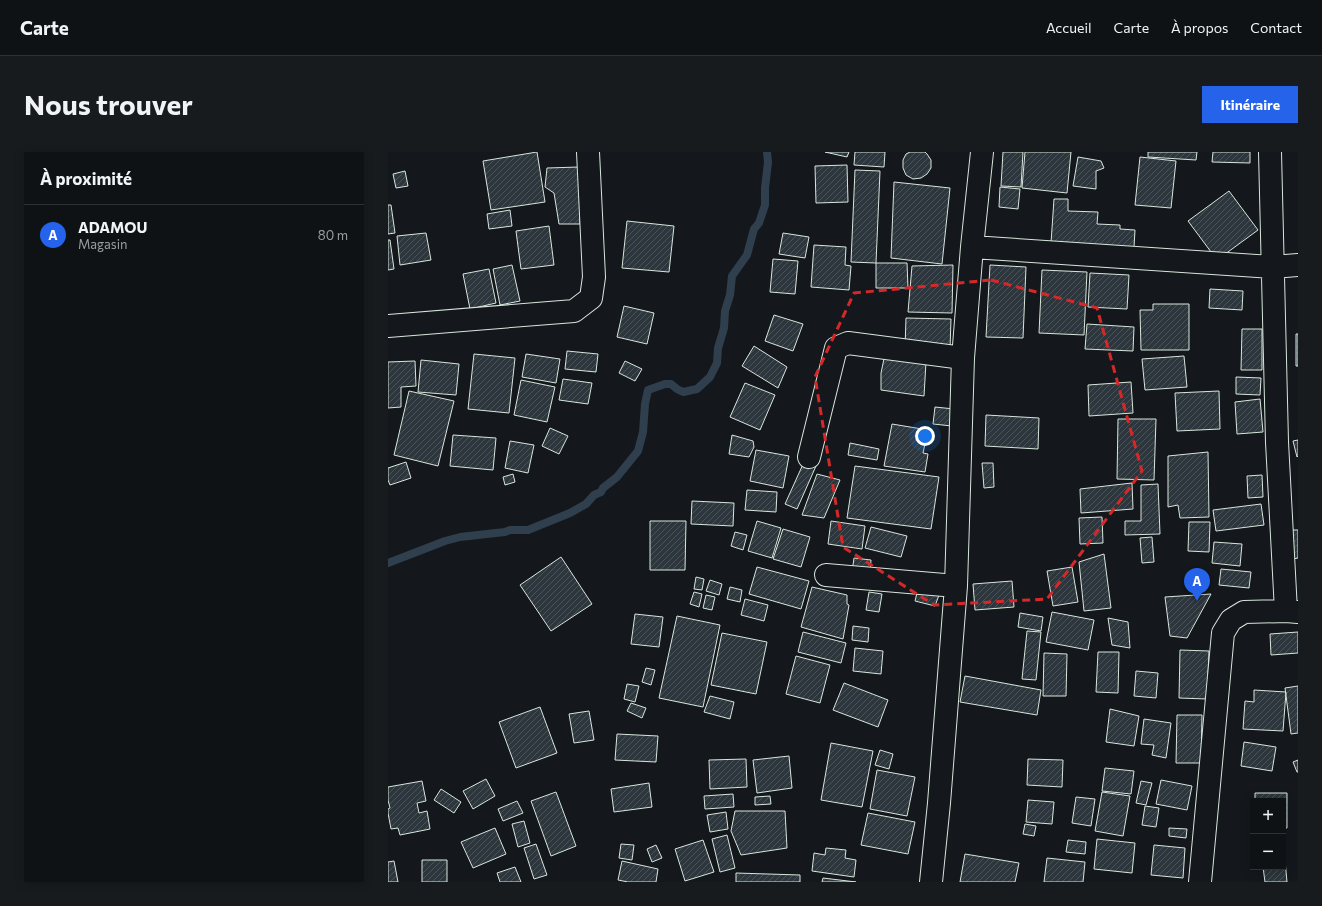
<!DOCTYPE html>
<html lang="fr">
<head>
<meta charset="utf-8">
<style>
	body { margin:0; font-family:Commissioner,sans-serif; background:#181b1e; color:#f1f3f6 }
	.controls { position:absolute; right:12px; bottom:12px; display:grid; overflow:hidden; border-radius:0px; box-shadow:0 2px 10px #0003 }
	.controls button { width:36px; height:36px; display:grid; place-items:center; padding:0; border:0; border-bottom:1px solid #2f3234; background:#0f1215; color:#f1f3f6; font:20px sans-serif }
	.you { position:absolute; left:537px; top:284px; width:14px; height:14px; margin:-10px; border:3px solid #fff; border-radius:50%; background:#1a73e8; box-shadow:0 0 0 6px #1a73e833 }
	.badge { display:grid; place-items:center; width:26px; height:26px; border-radius:50%; background:#2563eb; color:#fff; font-size:13px; font-weight:700 }
	.pin { position:absolute; translate:-50% -33px; filter:drop-shadow(0 1px 2px #0008) }
	.pin::after { content:''; position:absolute; top:21px; width:14px; height:12px; background:inherit; clip-path:polygon(0 0,100% 0,50% 100%) }
	.list { margin:0; padding:0; list-style:none }
	h2 { display:flex; justify-content:space-between; align-items:center; height:52px; margin:0; padding:0 16px; font-size:17px }
	h2 small { font-size:13px; font-weight:400; color:#9b9ea0 }
	.list li { display:grid; grid-template-columns:26px 1fr auto; gap:12px; align-items:center; box-sizing:border-box; height:60px; padding:0 16px; border-top:1px solid #2f3234 }
	.list b { display:block; font-size:15px; white-space:nowrap }
	.list p { margin:0; font-size:13px; white-space:nowrap; color:#9b9ea0 }
	.list em { font-size:13px; font-style:normal; color:#9b9ea0 }
	.map { position:relative; flex:none; width:910px; height:730px; overflow:hidden; border-radius:0px }
	header { display:flex; align-items:center; gap:24px; box-sizing:border-box; height:56px; padding:0 20px; background:#0f1215; border-bottom:1px solid #2f3234 }
	header strong { font-size:19px }
	nav { display:flex; gap:22px; margin-inline-start:auto; font-size:14px }
	.intro { display:flex; align-items:center; justify-content:space-between; box-sizing:border-box; height:96px; padding:0 24px }
	h1 { margin:0; font-size:28px }
	.button { padding:10px 18px; border-radius:0px; background:#2563eb; color:#fff; font-size:14px; font-weight:700 }
	main { display:flex; gap:24px; padding:0 24px }
	aside { flex:1; background:#0f1215; border-radius:0px; box-shadow:0 2px 10px #0003 }
	.map>svg:first-child { display:block }
	.lines { fill:none; stroke-linecap:round; stroke-linejoin:round }
	.stream { stroke:#2f3f4d; stroke-width:8 }
	.building { fill:url(#building-hatch); stroke:#d8e6dc }
	.street-casing { stroke:#d8e6dc; stroke-width:24 }
	.street { stroke:#14181c; stroke-width:22 }
	.marked { fill:none; stroke:#d62828; stroke-width:3; stroke-dasharray:8 5; stroke-linejoin:round }
</style>
</head>
<body>
<header>
<strong>Carte</strong>
<nav><a>Accueil</a><a>Carte</a><a>À propos</a><a>Contact</a></nav>
</header>
<div class="intro"><h1>Nous trouver</h1><a class="button">Itinéraire</a></div>
<main>
<aside>
<h2>À proximité<small></small></h2>
<ul class="list">
<li><span class="badge">A</span><div><b>ADAMOU</b><p>Magasin</p></div><em>80 m</em></li>
</ul>
</aside>
<div class="map">
<svg width="910" height="730" viewBox="0 0 910 730">
	<defs>
		<pattern id="building-hatch" width="6" height="6" patternUnits="userSpaceOnUse"><rect width="6" height="6" fill="#2c363c"/><path d="M-1 1l2-2M0 6l6-6M5 7l2-2" fill="none" stroke="#4a5358"/></pattern>
	</defs>
	<rect width="100%" height="100%" fill="#14181c"/>
	<g class="lines">
		<path class="stream" d="M0,411L57,389L72,385L117,380L122,378H140L182,361L198,352L206,343L213,340L215,336L229,325L250,299L255,280L257,252L260,238L277,232H283L289,237L295,240L309,237L322,225L329,211L330,196L336,176L337,159L342,143L344,124L359,103L366,77L371,71L377,53V36L380,10L379,0"/>
	</g>
	<path class="building" d="M149,0L157,50L103,58L95,9Z
		M437,0H461L459,5Z
		M467,0H497L496,15L466,13Z
		M522,0H537L539,2L543,8V16L539,22L533,26L525,27L518,23L515,16V8L518,2Z
		M615,0H635L633,35L613,34Z
		M637,0H683L679,41L634,36Z
		M760,0H809L808,8L760,5Z
		M825,0H862V11L824,10Z
		M690,5L713,9L716,16L708,19V37L685,34Z
		M752,5L788,9L783,56L747,53Z
		M459,13L460,50L428,51L427,14Z
		M191,15L192,72H171L166,41L157,35L159,16Z
		M467,18L492,19L488,111L463,110Z
		M17,19L20,34L8,36L5,22Z
		M506,30L562,36L554,112L503,106Z
		M612,35L632,37L630,57L611,55Z
		M841,39L870,78L829,108L800,69Z
		M666,47H680V59L710,60L709,72L732,73V77L747,78L746,95L663,91Z
		M0,53H3L7,81L0,82Z
		M122,58L124,74L101,77L99,62Z
		M239,69L286,74L281,120L234,116Z
		M161,74L166,113L133,117L128,79Z
		M38,81L43,108L12,113L9,84Z
		M395,81L421,85L417,106L391,102Z
		M0,88H2L6,117L0,118Z
		M426,93L458,95L457,113L463,114L461,138L423,135Z
		M385,107L410,109L407,142L382,140Z
		M488,111H519L520,136H488Z
		M124,113L132,149L112,153L105,117Z
		M565,113L564,161L520,160L524,114Z
		M602,113L638,115L635,186L598,185Z
		M101,117L108,151L82,157L75,122Z
		M654,118L699,120L696,183L651,181Z
		M702,121L741,123L739,157L700,155Z
		M822,137L855,139L854,158L821,156Z
		M765,152H801V198H753L752,158H765Z
		M236,154L266,161L259,192L229,185Z
		M386,163L415,172L405,199L377,189Z
		M518,166L563,167L562,197L517,196Z
		M699,172L746,175L745,199L697,197Z
		M854,177H874V218H853Z
		M908,182H910V214H908Z
		M366,194L399,215L390,236L354,214Z
		M179,199L210,202L208,220L177,217Z
		M86,202L127,206L121,261L80,257Z
		M138,202L172,207L168,231L134,225Z
		M497,202L538,210L536,244L493,238V221Z
		M796,204L799,235L757,238L754,207Z
		M33,208L71,212L68,243L30,240Z
		M27,209L28,234L13,235V255L0,256V210Z
		M237,209L254,217L247,229L231,221Z
		M848,225L873,226L872,243L848,242Z
		M175,227L204,231L200,252L171,248Z
		M133,228L167,235L159,270L126,263Z
		M743,230L745,261L701,264L700,233Z
		M357,231L387,243L372,278L342,265Z
		M21,239L66,249L50,314L6,303Z
		M831,239L832,277L789,279L787,241Z
		M872,247L875,280L849,282L847,250Z
		M547,255L566,257L564,274L545,272Z
		M598,263L651,266L650,297L597,294Z
		M730,267H768L766,328L729,327Z
		M504,272L540,278L535,301L540,302L537,320L496,314Z
		M162,276L180,284L171,302L154,294Z
		M65,283L108,286L105,318L62,314Z
		M344,283L365,289L366,295L361,305L341,302Z
		M910,288V304L909,305L905,289Z
		M122,289L146,293L140,321L117,316Z
		M462,291L491,297L489,308L460,303Z
		M368,298L401,304L395,336L362,329Z
		M820,300L821,365L792,366L790,353L780,355V304Z
		M18,310L23,326L2,333L0,328V316Z
		M416,310L428,314L409,357L397,352Z
		M594,311H605L606,335L596,336Z
		M467,314L551,325L543,377L459,366Z
		M125,322L127,330L117,333L115,325Z
		M429,322L452,328L436,366L414,363Z
		M874,323L875,345L860,346L859,324Z
		M744,331L745,357L693,361L692,337Z
		M770,332L772,382L737,383V369H753V333Z
		M359,338L389,340L388,360L357,358Z
		M304,349L346,351L345,374L303,372Z
		M873,352L876,373L828,379L825,358Z
		M714,365L715,391L692,392L691,366Z
		M262,369H298L297,418H262Z
		M369,369L393,376L384,406L360,399Z
		M443,369L477,374L474,397L440,392Z
		M801,370H822L821,400L800,399Z
		M483,375L519,384L513,405L477,396Z
		M395,377L422,385L413,415L385,407Z
		M903,378H910V406L905,407Z
		M347,380L359,383L355,398L343,394Z
		M764,385L766,410L754,411L752,386Z
		M826,390L854,392L852,414L824,411Z
		M716,402L723,456L696,459L691,410Z
		M173,405L204,452L163,479L132,433Z
		M466,406L483,408L482,422L464,420Z
		M369,415L421,429L413,457L361,442Z
		M684,415L690,450L665,454L659,419Z
		M833,417L863,420L861,436L831,433Z
		M308,425L316,427L314,438L306,437Z
		M322,428L334,432L331,443L318,439Z
		M624,429L626,455L587,458L585,432Z
		M342,435L354,438L352,450L339,447Z
		M424,435L459,443V452L461,453L455,487L413,475Z
		M530,437L551,443L547,454L527,449Z
		M306,440L314,442L311,455L302,452Z
		M481,440L494,442L491,460L478,458Z
		M823,442L799,486L782,484L777,445Z
		M318,443L327,445L324,458L315,456Z
		M357,447L380,453L376,469L353,463Z
		M664,460L706,468L700,498L658,490Z
		M632,461L655,465L653,479L630,475Z
		M247,462L275,465L271,495L243,492Z
		M289,464L332,473L315,555L271,546Z
		M720,466L740,470L742,496L724,493Z
		M465,474L481,476L480,490L464,488Z
		M639,479L653,480L648,528L634,527Z
		M415,480L458,491L453,511L410,500Z
		M910,480V501L883,503L882,482Z
		M334,481L379,490L368,542L323,533Z
		M467,496L495,499L493,522L465,519Z
		M792,498L821,499L819,547L791,546Z
		M710,500H731L730,541L708,540Z
		M656,501L679,502L678,544H655Z
		M408,504L442,513L432,551L398,542Z
		M258,516L267,518L263,533L254,530Z
		M748,519L770,521L768,546L746,544Z
		M577,524L653,538L649,563L572,550Z
		M456,531L500,548L490,575L445,558Z
		M239,532L251,534L247,550L236,547Z
		M910,534V581L903,582L897,536Z
		M866,538L898,540L895,579L855,577L857,549L866,550Z
		M322,544L346,550L342,567L316,560Z
		M243,551L258,556L254,566L239,559Z
		M152,555L169,601L128,616L111,570Z
		M722,557L751,564L746,594L718,590Z
		M201,559L206,588L186,591L181,562Z
		M789,563H814L813,611H788Z
		M756,567L783,571L778,606L764,603L766,593L753,592Z
		M229,582L270,584L268,610L227,608Z
		M856,590L888,595L884,619L853,614Z
		M443,591L485,599L474,655L433,648Z
		M492,598L505,602L501,617L487,613Z
		M401,604L404,636L369,641L365,608Z
		M358,607L359,635L322,637L321,608Z
		M640,607L675,608L674,635L639,633Z
		M910,608V620H909L905,610Z
		M717,616L746,619L743,642L714,639Z
		M489,618L527,625L519,664L482,657Z
		M98,627L107,644L85,657L75,639Z
		M773,628L804,634L799,658L768,652Z
		M34,629L38,649L29,651L31,661L39,659L42,677L12,683L10,676L3,677L0,661V657L2,656L0,648V635Z
		M753,629L764,631L758,653L748,651Z
		M261,631L264,655L226,660L223,637Z
		M53,637L73,650L66,661L46,648Z
		M168,640L188,694L163,704L143,649Z
		M714,640L742,644L735,684L707,679Z
		M867,641H899V676H895V649H867Z
		M345,642L346,655L317,657L316,644Z
		M382,644L383,652L367,653V645Z
		M688,645L707,647L703,674L684,671Z
		M640,648L666,650L664,672L638,670Z
		M129,649L135,661L115,669L110,657Z
		M757,654L771,656L768,675L754,673Z
		M347,659H397L399,696L353,703L343,679Z
		M338,660L340,677L322,680L319,663Z
		M480,661L527,670L520,702L473,693Z
		M136,669L142,691L130,695L124,672Z
		M637,672L648,674L646,684L635,682Z
		M107,676L118,702L85,716L73,690Z
		M781,676L799,677L798,686L781,684Z
		M339,683L347,716L332,720L324,687Z
		M709,687L747,691L744,721L706,717Z
		M315,688L326,720L297,729L287,697Z
		M680,688L698,690L697,702L678,700Z
		M148,692L159,723L146,727L136,696Z
		M233,692L246,693L244,708L231,706Z
		M268,693L274,706L264,710L259,697Z
		M766,693L797,696L795,726L763,723Z
		M438,696L458,698L457,706L468,708L466,725L424,719L426,701L437,703Z
		M895,697H896L899,730H877L875,715H895Z
		M577,702L631,711L627,730H572Z
		M659,706L697,710L695,730H656Z
		M34,708H59V730H34Z
		M6,709L10,730H0V710Z
		M234,709L270,717L268,730H240L230,728Z
		M127,715L133,730H112L109,721Z
		M348,721L412,723V730H348Z
		M435,726L468,730H434Z"/>
	<g class="lines">
		<defs>
			<path id="street" d="M882,0L889,290L898,459
				M584,95L885,115L910,113
				M0,174L186,159L203,146L206,125L200,0
				M421,305L448,196L460,191L575,206
				M438,423L568,434
				M543,730L551,651L568,434L575,206L584,95L594,0
				M812,730L835,481L843,468L856,460L898,459L910,460"/>
		</defs>
		<use href="#street" class="street-casing"/>
		<use href="#street" class="street"/>
	</g>
	<path class="marked" d="M603,128L709,156L754,319L659,447L546,453L455,395L427,225L466,141Z"/>
</svg>
<div class="controls">
<button>+</button>
<button>−</button>
</div>
<div class="you"></div>
<div class="pin badge" style="left:809px;top:449px">A</div>
</div>
</main>
</body>
</html>
